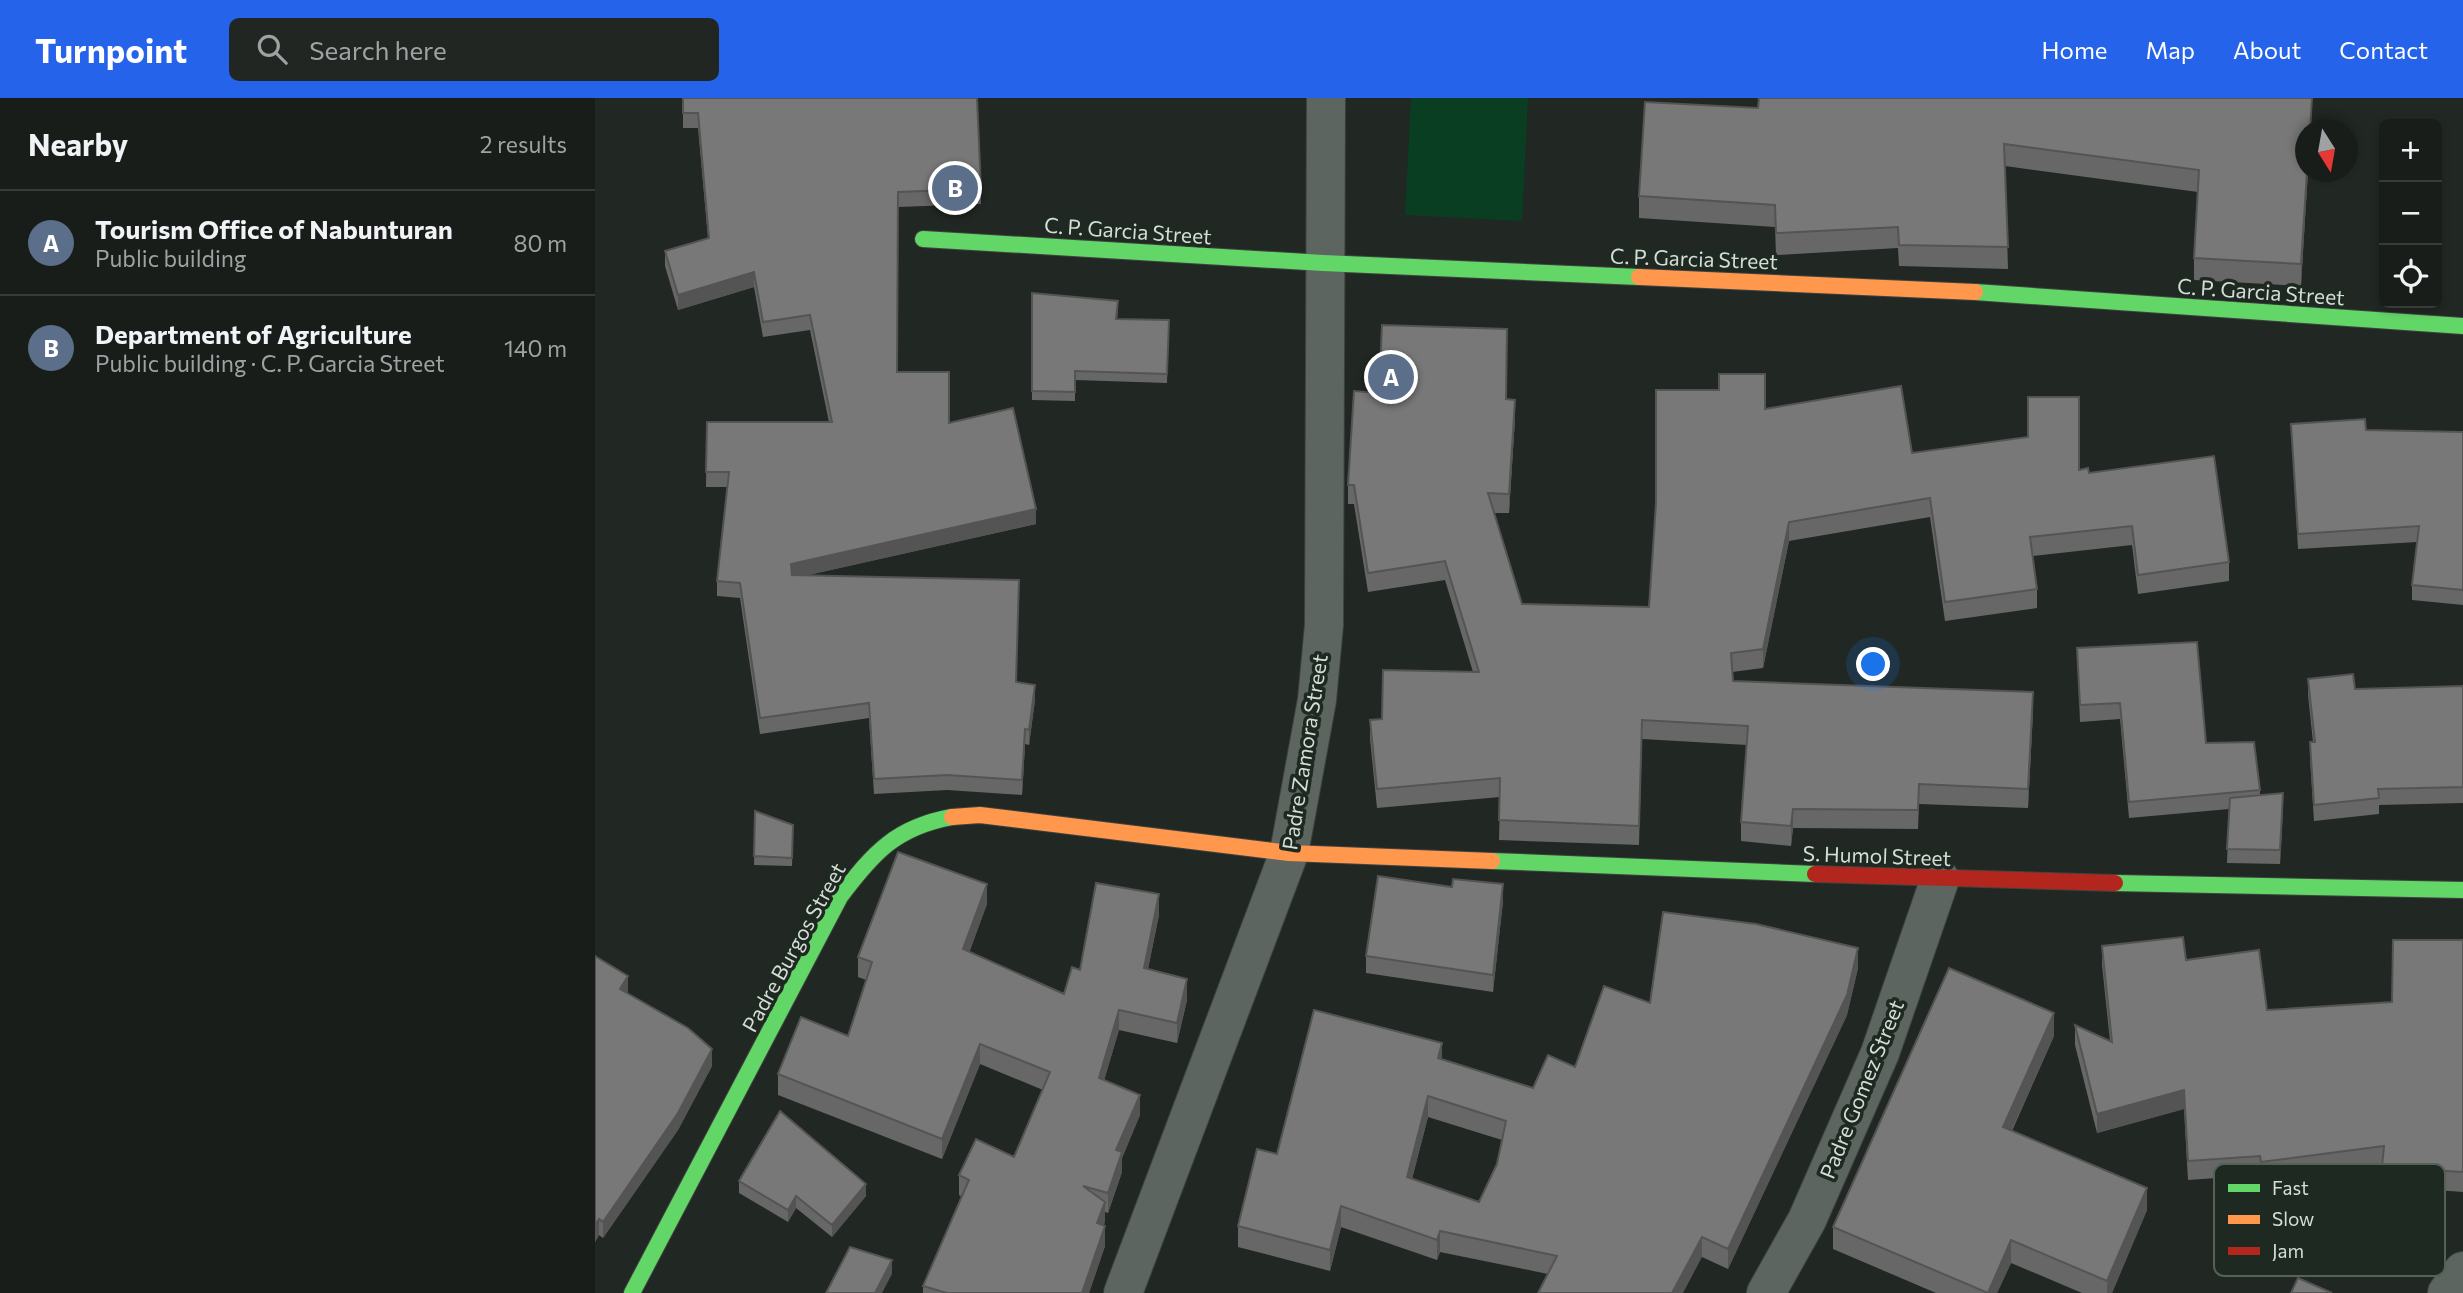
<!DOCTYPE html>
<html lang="en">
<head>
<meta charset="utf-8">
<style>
	body { margin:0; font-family:Commissioner,sans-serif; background:#222623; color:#f1f3f6 }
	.controls { position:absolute; right:21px; top:21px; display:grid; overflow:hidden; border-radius:10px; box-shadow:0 4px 10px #0003 }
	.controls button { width:63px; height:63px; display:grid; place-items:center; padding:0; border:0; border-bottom:2px solid #373b39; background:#191d1a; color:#f1f3f6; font:35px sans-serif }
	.compass { position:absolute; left:1700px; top:21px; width:63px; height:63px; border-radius:50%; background:#191d1a; box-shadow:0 4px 10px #0003; rotate:169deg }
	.you { position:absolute; left:1279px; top:567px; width:24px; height:24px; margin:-18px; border:5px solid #fff; border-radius:50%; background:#1a73e8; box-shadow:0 0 0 10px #1a73e833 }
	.badge { display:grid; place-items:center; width:46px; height:46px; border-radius:50%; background:#2563eb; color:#fff; font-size:23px; font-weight:700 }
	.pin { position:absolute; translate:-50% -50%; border:4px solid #fff; box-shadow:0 2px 7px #0006 }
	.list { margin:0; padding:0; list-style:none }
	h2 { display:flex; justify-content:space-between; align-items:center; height:91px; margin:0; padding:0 28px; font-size:30px }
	h2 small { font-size:23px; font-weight:400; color:#9fa2a2 }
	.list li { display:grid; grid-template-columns:46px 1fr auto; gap:21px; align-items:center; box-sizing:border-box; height:105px; padding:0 28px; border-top:2px solid #373b39 }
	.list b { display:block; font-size:26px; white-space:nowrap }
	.list p { margin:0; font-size:23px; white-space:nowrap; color:#9fa2a2 }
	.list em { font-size:23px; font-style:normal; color:#9fa2a2 }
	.icon { flex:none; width:38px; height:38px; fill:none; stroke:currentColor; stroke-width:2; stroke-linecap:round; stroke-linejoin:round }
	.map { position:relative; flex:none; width:1868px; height:1195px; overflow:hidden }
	header { display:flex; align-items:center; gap:42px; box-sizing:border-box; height:98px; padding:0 35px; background:#2563eb; color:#fff }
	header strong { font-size:33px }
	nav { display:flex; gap:38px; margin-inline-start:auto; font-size:24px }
	.search { width:490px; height:63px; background:#222623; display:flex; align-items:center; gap:18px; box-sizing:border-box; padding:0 24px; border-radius:10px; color:#9fa2a2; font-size:26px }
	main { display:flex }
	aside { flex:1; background:#191d1a }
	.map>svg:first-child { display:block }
	.green { fill:#0a3e22 }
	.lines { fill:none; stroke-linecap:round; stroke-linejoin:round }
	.street-casing { stroke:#3f4340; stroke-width:40 }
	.fast-casing { stroke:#3f4340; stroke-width:18 }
	.slow-casing { stroke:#3f4340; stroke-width:18 }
	.jam-casing { stroke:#3f4340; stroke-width:18 }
	.street { stroke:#5c655f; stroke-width:38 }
	.fast { stroke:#63d668; stroke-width:16 }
	.slow { stroke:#ff974d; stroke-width:16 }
	.jam { stroke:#b3261e; stroke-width:16 }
	.wall { fill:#676767; fill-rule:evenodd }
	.shaded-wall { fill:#545454 }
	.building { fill:#787878; stroke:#545454; stroke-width:2; fill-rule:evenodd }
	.labels { text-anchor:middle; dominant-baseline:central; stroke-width:7; stroke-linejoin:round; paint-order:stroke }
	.street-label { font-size:21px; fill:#d5ddd7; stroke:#1e2a21 }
	.key { fill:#1e2a21; stroke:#556058; stroke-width:2 }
	.key-label { font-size:19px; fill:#d5ddd7 }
</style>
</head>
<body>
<header>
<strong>Turnpoint</strong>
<div class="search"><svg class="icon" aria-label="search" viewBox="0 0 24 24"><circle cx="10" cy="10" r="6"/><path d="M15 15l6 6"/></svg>Search here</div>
<nav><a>Home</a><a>Map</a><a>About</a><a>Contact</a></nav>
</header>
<main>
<aside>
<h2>Nearby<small>2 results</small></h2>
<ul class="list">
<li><span class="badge" style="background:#5c6f8a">A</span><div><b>Tourism Office of Nabunturan</b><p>Public building</p></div><em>80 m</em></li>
<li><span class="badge" style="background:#5c6f8a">B</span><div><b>Department of Agriculture</b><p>Public building · C. P. Garcia Street</p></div><em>140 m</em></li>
</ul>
</aside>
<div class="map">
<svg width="1868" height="1195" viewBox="0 0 1868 1195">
	<rect width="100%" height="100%" fill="#212722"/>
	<path class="green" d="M816,0H933L927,123L810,117Z"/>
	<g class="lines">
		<defs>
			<path id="street" d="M528,1195L694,755L722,602L729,527L731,0
				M1171,1195L1212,1122L1285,955L1345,781
				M1852,1195L1868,1173"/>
			<path id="fast" d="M328,141L728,165L1044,179
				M1380,194L1868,228
				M897,763L1220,776
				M1520,785L1868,792
				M37,1195L245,799C278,755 301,729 357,719"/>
			<path id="slow" d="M1044,179L1380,194
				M357,719L385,717L694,755L897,763"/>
			<path id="jam" d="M1220,776L1520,785"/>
		</defs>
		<use href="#street" class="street-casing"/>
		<use href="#fast" class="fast-casing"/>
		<use href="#slow" class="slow-casing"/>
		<use href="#jam" class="jam-casing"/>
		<use href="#street" class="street"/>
		<use href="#fast" class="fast"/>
		<use href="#slow" class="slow"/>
		<use href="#jam" class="jam"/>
	</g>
	<path class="wall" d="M88,0L386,91V106L303,109L302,274L354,325L441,426L213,477L421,584L440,602L434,647L430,646L427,697L352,692L279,696L274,620L165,636L145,500L122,498V483L132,389H111L112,324H234L215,232L168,239L159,189L83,212L70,168V153L113,140L103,30H88Z
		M1717,0L1706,188L1599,182V160L1603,94L1410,68L1413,171L1304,168L1303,150L1181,157L1180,129L1044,120V98L1163,10Z
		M437,195L523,212L522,221L574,222L572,285L480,282V303L437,302Z
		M784,295L911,301L920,321L914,415H899L927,506L1054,509L1170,311L1317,355L1484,372L1494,375L1634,464V483L1543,496L1537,447L1438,458L1442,491V510L1350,523L1335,419L1194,443L1168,570L1137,574L1138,583L1438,613L1433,710L1324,706L1323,731L1198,730L1196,748L1146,743V724L1152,647L1047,641L1044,747L904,742L905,699L782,710L775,641V622L787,621L878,574L850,482L773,494L759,406H753V387Z
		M1696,326L1771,332L1868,334V507L1817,502V487L1822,444L1703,451Z
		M1482,550L1611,645L1665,692V697L1688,709L1685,766L1632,765L1634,711L1534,720L1525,621L1485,624Z
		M1713,581L1760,591L1868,588V705L1784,707V716L1719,723L1715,660V644H1718L1713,597Z
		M160,713L198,727L197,768L159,767Z
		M908,803L898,894L771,875V858Z
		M392,806L374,854L469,896L485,872L564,817L553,871L592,902L582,945L524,932L509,982L545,1017L527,1060V1074L513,1115L510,1114L509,1128L510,1148L494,1195H328V1188L367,1099L364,1097V1077L419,1059L448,992L385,966L347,1061L183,997V976L253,938L271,882L263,879V859Z
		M1868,842V1094L1787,1088V1068L1666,1083L1665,1077L1593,1082L1589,1011L1502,1035L1480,947V927L1515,943L1507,867V848L1591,862L1672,912L1797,904Z
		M0,858L33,896L117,968L83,1032L8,1140L4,1137L0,1144Z
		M1263,870L1252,917L1133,1171L1107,1159L953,1176L845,1154L842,1162L746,1129L735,1173L643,1149V1128L682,1056L847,961L938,990L980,969L1055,905ZM833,1019L907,1042L902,1066L884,1104L817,1081Z
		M1459,938L1417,1033L1552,1112L1517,1195H1487L1416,1165L1402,1195H1341L1238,1151V1129Z
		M144,1083L271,1098L237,1139L201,1110L193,1124L144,1095Z"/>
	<path class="shaded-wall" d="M1712,74H1713L1706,188V166Z
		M159,174V189L83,212V197Z
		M920,302V321L914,415V396Z
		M441,411V426L196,481V466Z
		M1194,424V443L1168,570V551Z
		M440,587V602L434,647V632Z
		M1438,594V613L1433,710V691Z
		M430,631V646L427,697V682Z
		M1688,695V709L1685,766V752Z
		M1198,711V730L1196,748V728Z
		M392,786V806L368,872V851Z
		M908,786V803L898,894V877Z
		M564,796V817L549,890V870Z
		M1263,850V870L1252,917L1133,1171V1151Z
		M33,878V895L25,908V891Z
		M592,881V902L582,945V925Z
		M524,912V932L504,1000V980Z
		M1459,915V938L1408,1051V1029Z
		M847,945V965L843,960Z
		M385,946V966L347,1061V1041Z
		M117,951V968L83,1032L8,1140V1124Z
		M1589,992V1011L1502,1035V1016Z
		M545,997V1017L527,1060V1074L513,1115V1095L521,1052Z
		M833,998V1019L812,1100V1079Z
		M271,1086V1098L237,1139V1127Z
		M1552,1090V1112L1517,1195H1512V1183Z
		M201,1098V1110L193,1124V1112Z
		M510,1104V1124L502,1146V1125Z
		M746,1108V1129L735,1173V1152Z
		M4,1121V1137L0,1144V1127Z
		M510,1128V1148L494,1195H487Z
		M845,1133V1154L842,1162V1142Z
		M1107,1139V1159L1088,1195H1077Z
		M1416,1142V1165L1402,1195H1393Z
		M297,1162V1176L287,1195H280Z"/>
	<path class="building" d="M88,0H382L386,91L303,94L302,274H354V325L418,310L441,411L196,466L197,477L424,482L421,584L440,587L434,632L430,631L427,682L352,677L279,681L274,605L165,620L145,485L122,483L134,374H111L112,324H237L215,217L168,224L159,174L83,197L70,153L114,140L103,15H88Z
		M1164,0H1717L1715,32H1711V74H1712L1706,166L1599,160L1604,72L1409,46L1413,149L1304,147L1303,129L1181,135L1180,107L1044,98L1050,4L1163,10Z
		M437,195L523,203L521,221L574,222L572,276L480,273V294L437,293Z
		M787,227L912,231L911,301L920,302L914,396L893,395L927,506L1054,509L1061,405V292H1124V276H1170V311L1306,288L1317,355L1433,339V299H1484V372L1493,370L1494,375L1619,358L1634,464L1543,477L1537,428L1435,439L1442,491L1350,504L1335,400L1194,424L1168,551L1136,555L1138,583L1438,594L1433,691L1324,686L1323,712L1198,711L1196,728L1146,724L1153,628L1047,622L1044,728L904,722L905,680L782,691L775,622L787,621L788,572L884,574L850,463L773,475L759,387H753L759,293L784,295Z
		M1770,321L1771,332L1868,334V492L1817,487L1824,428L1703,436L1696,326Z
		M1602,544L1611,645L1659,644L1665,692L1534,704L1525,605L1485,607L1482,550Z
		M1758,576L1760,591L1868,588V689L1783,691L1784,700L1719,707L1715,644H1720L1713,581Z
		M1688,695L1685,752L1632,751L1635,700Z
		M160,713L198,727L197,760L159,758Z
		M303,754L392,786L368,851L469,896L477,869L485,872L501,785L564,796L549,870L592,881L582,925L524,912L504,980L545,997L521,1052L527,1054L513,1095L488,1088L510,1104L502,1125L510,1128L487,1195H352L328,1188L374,1082L364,1077L381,1041L419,1059L455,974L385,946L347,1041L183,976L206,919L253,938L277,864L263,859Z
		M783,778L857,789L858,781L908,786L898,877L771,858Z
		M1068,814L1161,826L1263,850L1252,897L1133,1151L1107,1139L1077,1195H943L962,1158L845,1133L842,1142L746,1108L735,1152L643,1128L662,1051L682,1056L719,912L847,945L843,960L938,990L953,957L980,969L1009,888L1055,905ZM833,998L911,1023L902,1066L884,1104L812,1079Z
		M1588,839L1591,862L1664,852L1672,912L1797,904L1798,842H1868V1074L1787,1069L1789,1048L1666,1064L1665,1058L1593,1063L1589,992L1502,1016L1480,927L1517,944L1507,848Z
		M0,858L33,878L25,891L93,930L117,951L83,1015L8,1124L4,1121L0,1127Z
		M1354,870L1459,915L1408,1029L1552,1090L1512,1183L1416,1142L1393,1195L1238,1129Z
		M185,1013L271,1086L237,1127L201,1098L193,1112L144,1083Z
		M255,1149L297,1162L280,1195H231Z
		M1703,1180L1737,1195H1696Z"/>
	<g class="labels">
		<g class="street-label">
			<text transform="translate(533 132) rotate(4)">C. P. Garcia Street</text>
			<text transform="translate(1099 160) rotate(2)">C. P. Garcia Street</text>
			<text transform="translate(1666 193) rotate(4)">C. P. Garcia Street</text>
			<text transform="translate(709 654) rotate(-81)">Padre Zamora Street</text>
			<text transform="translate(1282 757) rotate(2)">S. Humol Street</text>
			<text transform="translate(198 849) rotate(-61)">Padre Burgos Street</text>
			<text transform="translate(1266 991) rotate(-68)">Padre Gomez Street</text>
		</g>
	</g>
	<rect x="1619" y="1066" width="231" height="112" rx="10" class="key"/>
	<rect x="1633" y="1086" width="32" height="8" fill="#63d668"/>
	<rect x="1633" y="1117" width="32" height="9" fill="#ff974d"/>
	<rect x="1633" y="1149" width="32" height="8" fill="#b3261e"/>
	<g class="key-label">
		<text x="1677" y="1097">Fast</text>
		<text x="1677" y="1128">Slow</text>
		<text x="1677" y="1160">Jam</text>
	</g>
</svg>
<div class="controls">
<button>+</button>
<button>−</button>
<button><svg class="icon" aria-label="locate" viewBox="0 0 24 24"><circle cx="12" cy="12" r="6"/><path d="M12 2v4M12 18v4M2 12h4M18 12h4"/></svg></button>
</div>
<svg class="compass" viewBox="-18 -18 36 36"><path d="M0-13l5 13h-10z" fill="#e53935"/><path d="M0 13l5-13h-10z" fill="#9fa2a2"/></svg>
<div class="you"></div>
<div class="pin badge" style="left:796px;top:279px;background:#5c6f8a">A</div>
<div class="pin badge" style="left:360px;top:90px;background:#5c6f8a">B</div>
</div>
</main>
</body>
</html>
